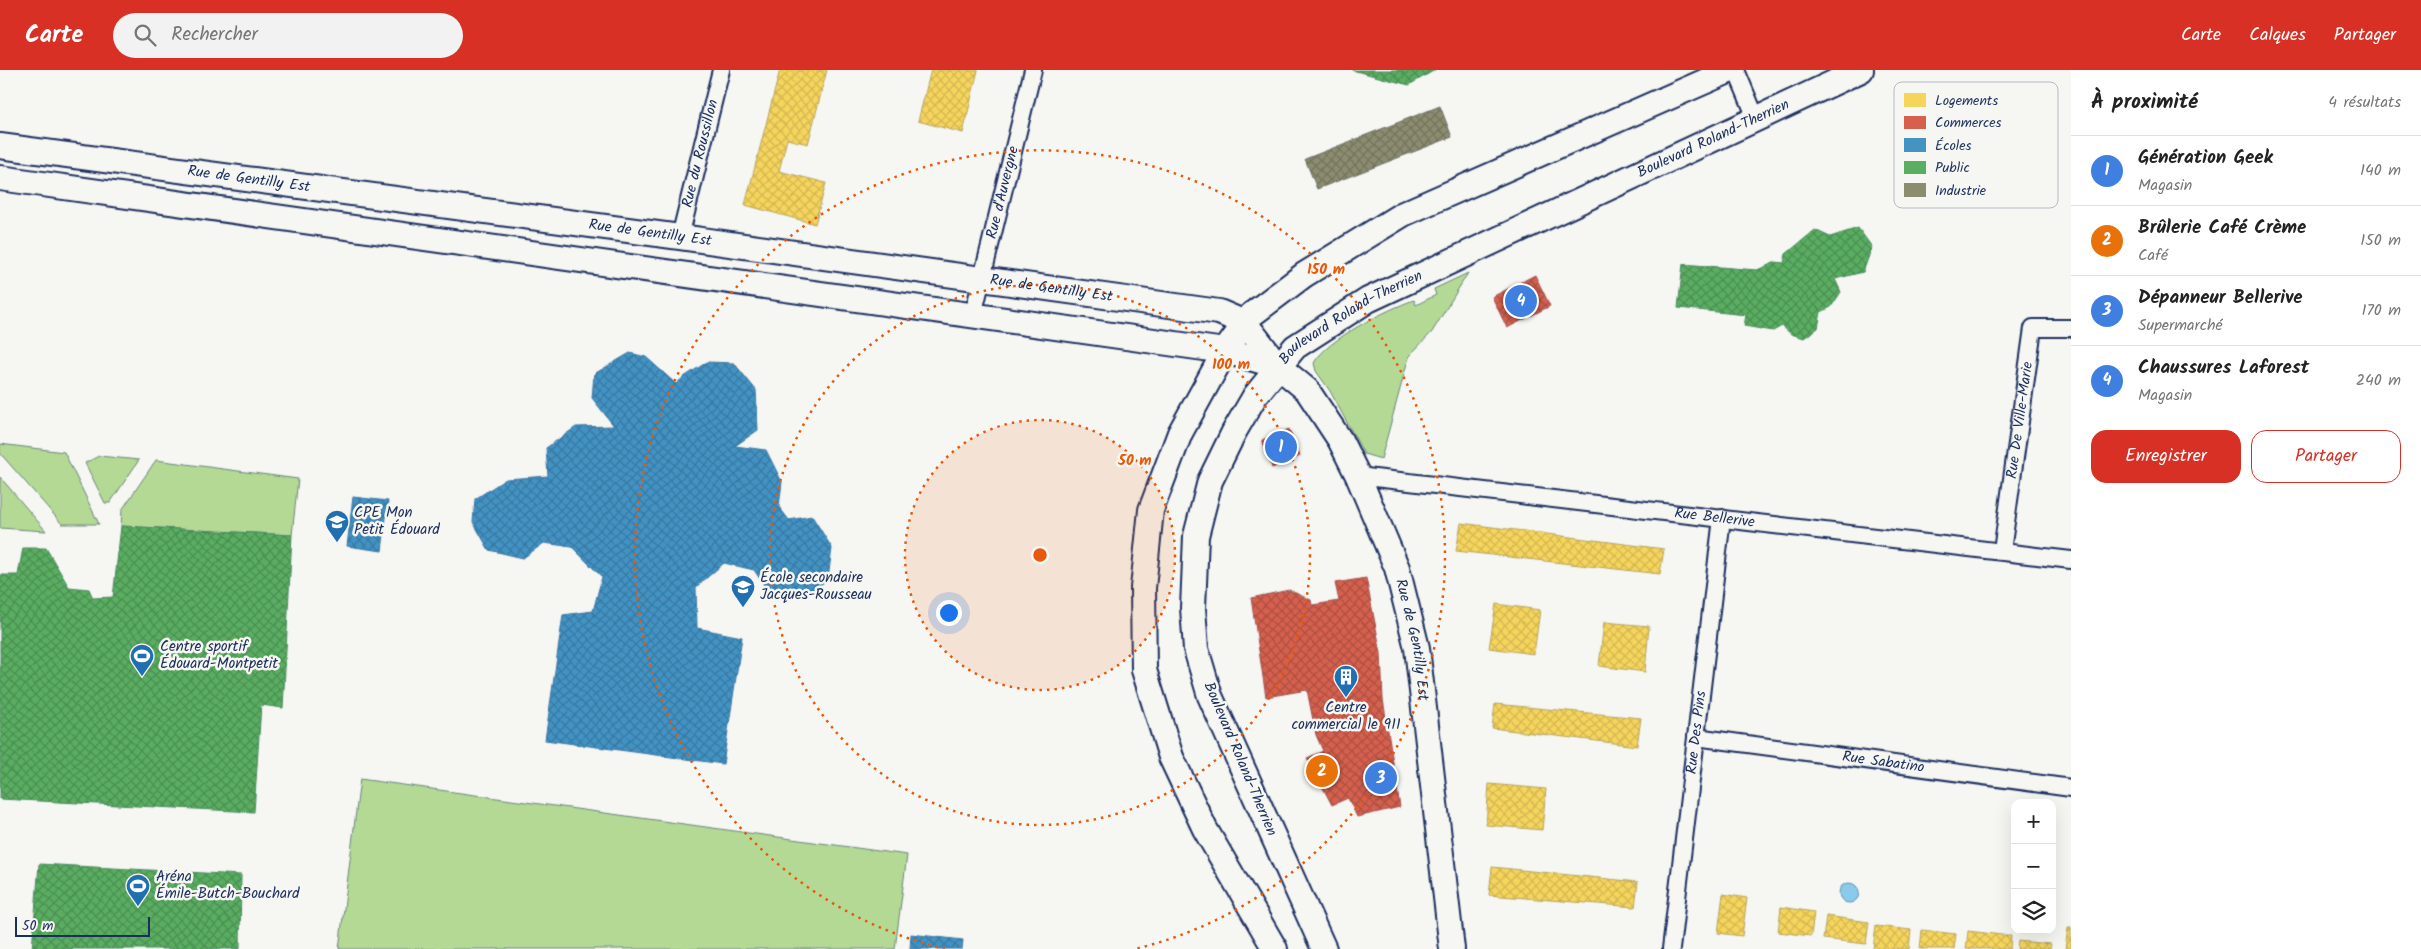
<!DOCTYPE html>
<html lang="fr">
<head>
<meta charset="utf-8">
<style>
	body { margin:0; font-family:Kalam,sans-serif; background:#f2f2f2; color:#222 }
	.controls { position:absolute; right:15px; bottom:15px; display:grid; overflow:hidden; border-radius:10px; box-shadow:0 5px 20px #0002 }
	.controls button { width:45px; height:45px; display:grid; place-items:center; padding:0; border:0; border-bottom:1px solid #e0e0e0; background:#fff; color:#222; font:25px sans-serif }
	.scale { position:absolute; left:15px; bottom:12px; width:135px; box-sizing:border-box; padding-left:5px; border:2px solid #1b2f5e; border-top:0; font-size:14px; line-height:18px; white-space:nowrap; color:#1b2f5e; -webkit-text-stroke:4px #f6f6f2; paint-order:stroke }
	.you { position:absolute; left:948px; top:542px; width:18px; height:18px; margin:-12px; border:4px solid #fff; border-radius:50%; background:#1a73e8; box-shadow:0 0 0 8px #1a73e833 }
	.badge { display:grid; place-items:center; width:32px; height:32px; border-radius:50%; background:#d93025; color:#fff; font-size:16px; font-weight:700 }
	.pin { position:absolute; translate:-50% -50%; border:2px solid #fff; box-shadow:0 1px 5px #0006 }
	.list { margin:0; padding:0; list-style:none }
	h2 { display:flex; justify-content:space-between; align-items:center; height:65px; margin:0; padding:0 20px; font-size:21px }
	h2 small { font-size:16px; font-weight:400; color:#767676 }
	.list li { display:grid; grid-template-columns:32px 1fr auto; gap:15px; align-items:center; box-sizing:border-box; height:70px; padding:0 20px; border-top:1px solid #e0e0e0 }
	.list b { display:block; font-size:19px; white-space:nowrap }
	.list p { margin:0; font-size:16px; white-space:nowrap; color:#767676 }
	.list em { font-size:16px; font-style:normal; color:#767676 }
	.actions { display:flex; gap:10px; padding:15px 20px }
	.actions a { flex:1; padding:11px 0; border:1px solid #d93025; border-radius:15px; text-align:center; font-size:18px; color:#d93025 }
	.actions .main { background:#d93025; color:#fff }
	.icon { flex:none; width:28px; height:28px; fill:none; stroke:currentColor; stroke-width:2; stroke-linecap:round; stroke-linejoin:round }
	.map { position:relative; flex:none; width:2071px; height:879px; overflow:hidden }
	header { display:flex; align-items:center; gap:30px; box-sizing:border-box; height:70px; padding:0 25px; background:#d93025; color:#fff }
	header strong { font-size:24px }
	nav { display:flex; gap:28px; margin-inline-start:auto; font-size:18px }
	.search { width:350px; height:45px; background:#f2f2f2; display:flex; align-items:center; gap:12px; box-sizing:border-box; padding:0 18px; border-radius:28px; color:#767676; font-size:19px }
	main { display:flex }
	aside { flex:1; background:#fff }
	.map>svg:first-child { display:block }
	.green { fill:#b4d995; stroke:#68847a }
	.water { fill:#8acaeb; stroke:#5e8cb3 }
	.homes { fill:url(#homes-cross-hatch); stroke:#b4a35d }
	.shops { fill:url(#shops-cross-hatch); stroke:#9e5152 }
	.schools { fill:url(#schools-cross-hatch); stroke:#3775a5 }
	.public { fill:url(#public-cross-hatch); stroke:#478860 }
	.industry { fill:url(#industry-cross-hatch); stroke:#6a7069 }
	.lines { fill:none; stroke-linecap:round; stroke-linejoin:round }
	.street-casing { stroke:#1b2f5e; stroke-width:20 }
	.secondary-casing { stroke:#1b2f5e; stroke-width:28 }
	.street { stroke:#f6f6f2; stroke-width:16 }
	.secondary { stroke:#f6f6f2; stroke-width:24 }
	.ring { fill:none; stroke:#e8590c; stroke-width:2.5; stroke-dasharray:2.5 5 }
	.labels { text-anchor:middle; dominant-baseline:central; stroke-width:5; stroke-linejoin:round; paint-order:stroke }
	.street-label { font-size:15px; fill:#1b2f5e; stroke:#f6f6f2 }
	.poi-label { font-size:15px; fill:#1b2f5e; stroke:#f6f6f2; text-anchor:start }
	.key { fill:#f6f6f2; stroke:#b4bac6; stroke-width:1 }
	.key-label { font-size:14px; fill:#1b2f5e }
	.centre { fill:#e8590c; stroke:#f6f6f2; stroke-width:2.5 }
	.ring-label { font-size:15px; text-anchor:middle; font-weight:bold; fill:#e8590c; stroke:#f6f6f2; stroke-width:5; stroke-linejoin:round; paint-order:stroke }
</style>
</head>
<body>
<header>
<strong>Carte</strong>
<div class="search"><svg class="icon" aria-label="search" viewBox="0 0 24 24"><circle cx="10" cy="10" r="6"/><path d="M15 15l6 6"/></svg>Rechercher</div>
<nav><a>Carte</a><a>Calques</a><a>Partager</a></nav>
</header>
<main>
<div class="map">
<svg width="2071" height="879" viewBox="0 0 2071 879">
	<defs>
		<pattern id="homes-cross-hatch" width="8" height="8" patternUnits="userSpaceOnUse" patternTransform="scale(1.25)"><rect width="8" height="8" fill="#f6d55c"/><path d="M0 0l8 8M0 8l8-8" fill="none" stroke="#d2b752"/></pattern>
		<pattern id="shops-cross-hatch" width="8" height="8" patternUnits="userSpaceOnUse" patternTransform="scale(1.25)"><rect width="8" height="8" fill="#d6604d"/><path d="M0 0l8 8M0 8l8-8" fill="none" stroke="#ad5043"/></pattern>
		<pattern id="schools-cross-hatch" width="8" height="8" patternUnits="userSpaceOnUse" patternTransform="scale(1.25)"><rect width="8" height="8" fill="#4393c3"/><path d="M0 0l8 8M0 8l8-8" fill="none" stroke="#3778a2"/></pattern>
		<pattern id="public-cross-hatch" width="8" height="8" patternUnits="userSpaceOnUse" patternTransform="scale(1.25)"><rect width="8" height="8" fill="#5aae61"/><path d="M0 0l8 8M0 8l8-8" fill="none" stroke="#4a8e53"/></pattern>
		<pattern id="industry-cross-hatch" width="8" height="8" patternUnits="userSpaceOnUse" patternTransform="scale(1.25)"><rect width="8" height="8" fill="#8c8c6e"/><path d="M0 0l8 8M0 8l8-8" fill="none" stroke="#72735e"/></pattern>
	</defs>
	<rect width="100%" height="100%" fill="#f6f6f2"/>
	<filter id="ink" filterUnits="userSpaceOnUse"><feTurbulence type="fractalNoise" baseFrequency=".02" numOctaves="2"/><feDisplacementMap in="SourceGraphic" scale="10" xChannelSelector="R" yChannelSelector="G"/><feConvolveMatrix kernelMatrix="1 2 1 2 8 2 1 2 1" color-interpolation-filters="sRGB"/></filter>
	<g filter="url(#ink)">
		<path class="green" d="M1468,203L1432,262L1409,286L1381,389L1364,384L1330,321L1316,301L1314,293C1327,269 1388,239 1414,230L1416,235L1436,225L1434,219Z
			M0,374L64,382L99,454H62L0,383Z
			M99,386L139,390L110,433H105L85,393Z
			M156,390L298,409L292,465L121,456L122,440Z
			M0,407L46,461L0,458Z
			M360,709L907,785L895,879H339Z"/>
		<path class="water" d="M1839 823a10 10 0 1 1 20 0a10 10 0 1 1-20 0Z"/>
		<path class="homes" d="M780,0H827L808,74L787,69L779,101L826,113L815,154L745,135Z
			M931,0H978L963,63L918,51Z
			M1461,453L1664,479L1660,504L1456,481Z
			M1496,534L1540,540L1534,584L1489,578Z
			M1604,552L1649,556L1645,602L1599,596Z
			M1495,634L1641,648L1637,676L1492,658Z
			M1489,714L1546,719L1542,760L1486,755Z
			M1492,797L1638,812L1635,837L1489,825Z
			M1723,824L1747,828L1742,866L1718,863Z
			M1781,837L1814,842L1811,866L1778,862Z
			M1826,846L1869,852L1866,874L1823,869Z
			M1876,856L1911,860L1909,879H1873Z
			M2068,858H2071V879H2065Z
			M1922,860L1956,864L1954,879H1920Z
			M1968,861L2011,866L2010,879H1966Z
			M2018,871L2051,874L2050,879H2017Z"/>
		<path class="shops" d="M1535,205L1550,236L1507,258L1492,227Z
			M1289,359L1300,386L1272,398L1262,370Z
			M1366,508L1381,583L1383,629L1400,737L1357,747L1348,728L1332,735L1307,688L1323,681L1316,665L1307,620L1266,627L1251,528L1289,520L1311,530L1312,535L1339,531L1335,513Z"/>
		<path class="schools" d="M630,283L646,287L676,314L684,307L707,292L734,293L756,320L758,360L735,376L766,380L782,412L779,437L789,450L812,446L832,478L828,509L804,527H772L754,500L724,493L696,517L697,558L742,567L723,694L545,670L563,545L593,541L602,507L572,477L544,473L523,488L489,480L473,452L475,429L506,409L548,406L546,378L576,357L614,356L592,328L594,304Z
			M353,427L388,431L382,481L347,476Z
			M911,864L963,870L962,879H910Z"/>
		<path class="public" d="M1352,0H1435L1409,15Z
			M1858,158L1872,177L1863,202L1835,209L1841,222L1831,237L1821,242L1818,258L1804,268L1791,264L1782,256L1773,261L1744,256L1746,245L1678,238L1683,194L1757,200L1776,192L1784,193L1786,184L1815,160L1830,167Z
			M121,456L292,465L283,638L261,635L254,742L0,729V505H18L23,478H46L69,517L89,519L93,528L113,527Z
			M39,794L241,805L240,879H32Z"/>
		<path class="industry" d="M1440,36L1452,67L1317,119L1305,89Z"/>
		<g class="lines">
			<defs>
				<g id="street">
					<path d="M1736,0L1756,48"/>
					<path id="s1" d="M680,167L721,0"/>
					<path id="s2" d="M973,245L1033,0"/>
					<path id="s3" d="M1358,406L2071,490"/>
					<path id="s4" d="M2002,481L2033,258H2071"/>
					<path id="s5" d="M1696,667L2071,718"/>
					<path id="s6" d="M1671,879L1722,448"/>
				</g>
				<g id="secondary">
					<path id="s7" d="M0,76L680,167L1219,242L1245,253L1278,296L1307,320L1340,370L1358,406L1397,498L1417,578L1452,879"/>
					<path d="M0,108L1225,281L1278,296"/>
					<path d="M1275,879L1205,759L1171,687L1144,600L1143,518L1151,440L1180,363L1225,281L1251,245L1304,205L1403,144L1731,0"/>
					<path id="s8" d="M1324,879L1210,626L1196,579L1193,538L1196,466L1210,411L1234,362L1255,326L1295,277L1368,230L1861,0"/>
				</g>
			</defs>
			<use href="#street" class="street-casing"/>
			<use href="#secondary" class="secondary-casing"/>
			<use href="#street" class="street"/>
			<use href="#secondary" class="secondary"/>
		</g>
	</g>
	<circle cx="1040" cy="485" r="135" fill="#e8590c" fill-opacity=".12"/>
	<g class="ring">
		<circle cx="1040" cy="485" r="135"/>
		<circle cx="1040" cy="485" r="270"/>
		<path d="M945 879A405 405 0 1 1 1135 879"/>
	</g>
	<defs>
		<symbol id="school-pin" viewBox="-11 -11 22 30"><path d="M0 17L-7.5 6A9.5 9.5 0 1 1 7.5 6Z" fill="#1f6fb2" stroke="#f6f6f2"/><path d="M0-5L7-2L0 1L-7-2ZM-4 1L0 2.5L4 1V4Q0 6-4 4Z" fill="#fff"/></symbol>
		<symbol id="stadium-pin" viewBox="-11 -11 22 30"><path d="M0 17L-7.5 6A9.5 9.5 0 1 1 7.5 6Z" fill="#1f6fb2" stroke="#f6f6f2"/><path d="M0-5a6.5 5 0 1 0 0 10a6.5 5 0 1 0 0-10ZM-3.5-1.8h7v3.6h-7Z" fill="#fff"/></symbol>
		<symbol id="building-pin" viewBox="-11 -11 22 30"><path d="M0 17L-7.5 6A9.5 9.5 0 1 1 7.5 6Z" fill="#1f6fb2" stroke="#f6f6f2"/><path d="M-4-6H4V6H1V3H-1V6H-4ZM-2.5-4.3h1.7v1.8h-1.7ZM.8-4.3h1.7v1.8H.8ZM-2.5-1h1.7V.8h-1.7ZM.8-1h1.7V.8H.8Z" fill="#fff"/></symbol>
	</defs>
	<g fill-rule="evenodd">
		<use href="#school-pin" x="323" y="438" width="28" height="38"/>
		<use href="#school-pin" x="729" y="503" width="28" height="38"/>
		<use href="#stadium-pin" x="128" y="572" width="28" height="38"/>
		<use href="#building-pin" x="1332" y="593" width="28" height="38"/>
		<use href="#stadium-pin" x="124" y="802" width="28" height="38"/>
	</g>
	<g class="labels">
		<g class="street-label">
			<text stroke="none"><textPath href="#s8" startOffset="1124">Boulevard Roland-Therrien</textPath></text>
			<text stroke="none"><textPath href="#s1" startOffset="86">Rue du Roussillon</textPath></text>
			<text stroke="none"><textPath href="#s7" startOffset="251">Rue de Gentilly Est</textPath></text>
			<text stroke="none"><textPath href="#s2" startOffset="126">Rue d'Auvergne</textPath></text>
			<text stroke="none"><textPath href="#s7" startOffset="656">Rue de Gentilly Est</textPath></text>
			<text stroke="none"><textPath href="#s7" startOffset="1061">Rue de Gentilly Est</textPath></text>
			<text stroke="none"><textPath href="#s8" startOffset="719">Boulevard Roland-Therrien</textPath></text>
			<text stroke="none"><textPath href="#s4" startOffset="132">Rue De Ville-Marie</textPath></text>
			<text stroke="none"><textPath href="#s3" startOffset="359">Rue Bellerive</textPath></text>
			<text stroke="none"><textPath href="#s7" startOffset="1624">Rue de Gentilly Est</textPath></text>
			<text stroke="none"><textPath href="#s6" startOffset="218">Rue Des Pins</textPath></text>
			<text transform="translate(1240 689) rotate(67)">Boulevard Roland-Therrien</text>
			<text stroke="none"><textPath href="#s5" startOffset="189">Rue Sabatino</textPath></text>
		</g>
		<g class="poi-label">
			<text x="354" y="443">CPE Mon<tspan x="354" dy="17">Petit Édouard</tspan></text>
			<text x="760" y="508">École secondaire<tspan x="760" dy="17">Jacques-Rousseau</tspan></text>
			<text x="160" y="577">Centre sportif<tspan x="160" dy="17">Édouard-Montpetit</tspan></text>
			<text x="1346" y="638" text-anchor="middle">Centre<tspan x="1346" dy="17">commercial le 911</tspan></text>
			<text x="156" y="807">Aréna<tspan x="156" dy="17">Émile-Butch-Bouchard</tspan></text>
		</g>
	</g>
	<rect x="1894" y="12" width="164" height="126" rx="8" class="key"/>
	<rect x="1904" y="23" width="22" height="14" fill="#f6d55c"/>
	<rect x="1904" y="46" width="22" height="13" fill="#d6604d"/>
	<rect x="1904" y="68" width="22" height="14" fill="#4393c3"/>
	<rect x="1904" y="91" width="22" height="13" fill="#5aae61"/>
	<rect x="1904" y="113" width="22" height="14" fill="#8c8c6e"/>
	<g class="key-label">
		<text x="1935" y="35">Logements</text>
		<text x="1935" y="57">Commerces</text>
		<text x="1935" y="80">Écoles</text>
		<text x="1935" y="102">Public</text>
		<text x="1935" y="125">Industrie</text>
	</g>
	<circle cx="1040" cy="485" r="8" class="centre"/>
	<g class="ring-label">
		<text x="1326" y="204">150 m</text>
		<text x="1231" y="299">100 m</text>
		<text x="1135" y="395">50 m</text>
	</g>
</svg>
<div class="controls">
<button>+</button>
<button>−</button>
<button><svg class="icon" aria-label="layers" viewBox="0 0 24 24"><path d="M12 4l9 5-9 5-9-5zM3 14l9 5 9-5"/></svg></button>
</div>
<div class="scale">50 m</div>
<div class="you"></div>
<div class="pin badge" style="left:1281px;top:377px;background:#3f7fe0">1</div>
<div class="pin badge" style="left:1322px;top:701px;background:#e8710a">2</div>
<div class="pin badge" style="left:1381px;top:708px;background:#3f7fe0">3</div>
<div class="pin badge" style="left:1521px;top:231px;background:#3f7fe0">4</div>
</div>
<aside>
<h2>À proximité<small>4 résultats</small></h2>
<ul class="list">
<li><span class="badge" style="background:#3f7fe0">1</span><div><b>Génération Geek</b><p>Magasin</p></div><em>140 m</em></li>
<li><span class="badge" style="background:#e8710a">2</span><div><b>Brûlerie Café Crème</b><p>Café</p></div><em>150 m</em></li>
<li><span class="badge" style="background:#3f7fe0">3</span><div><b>Dépanneur Bellerive</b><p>Supermarché</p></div><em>170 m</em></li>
<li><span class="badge" style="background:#3f7fe0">4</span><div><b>Chaussures Laforest</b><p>Magasin</p></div><em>240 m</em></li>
</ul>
<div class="actions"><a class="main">Enregistrer</a><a>Partager</a></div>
</aside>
</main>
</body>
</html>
